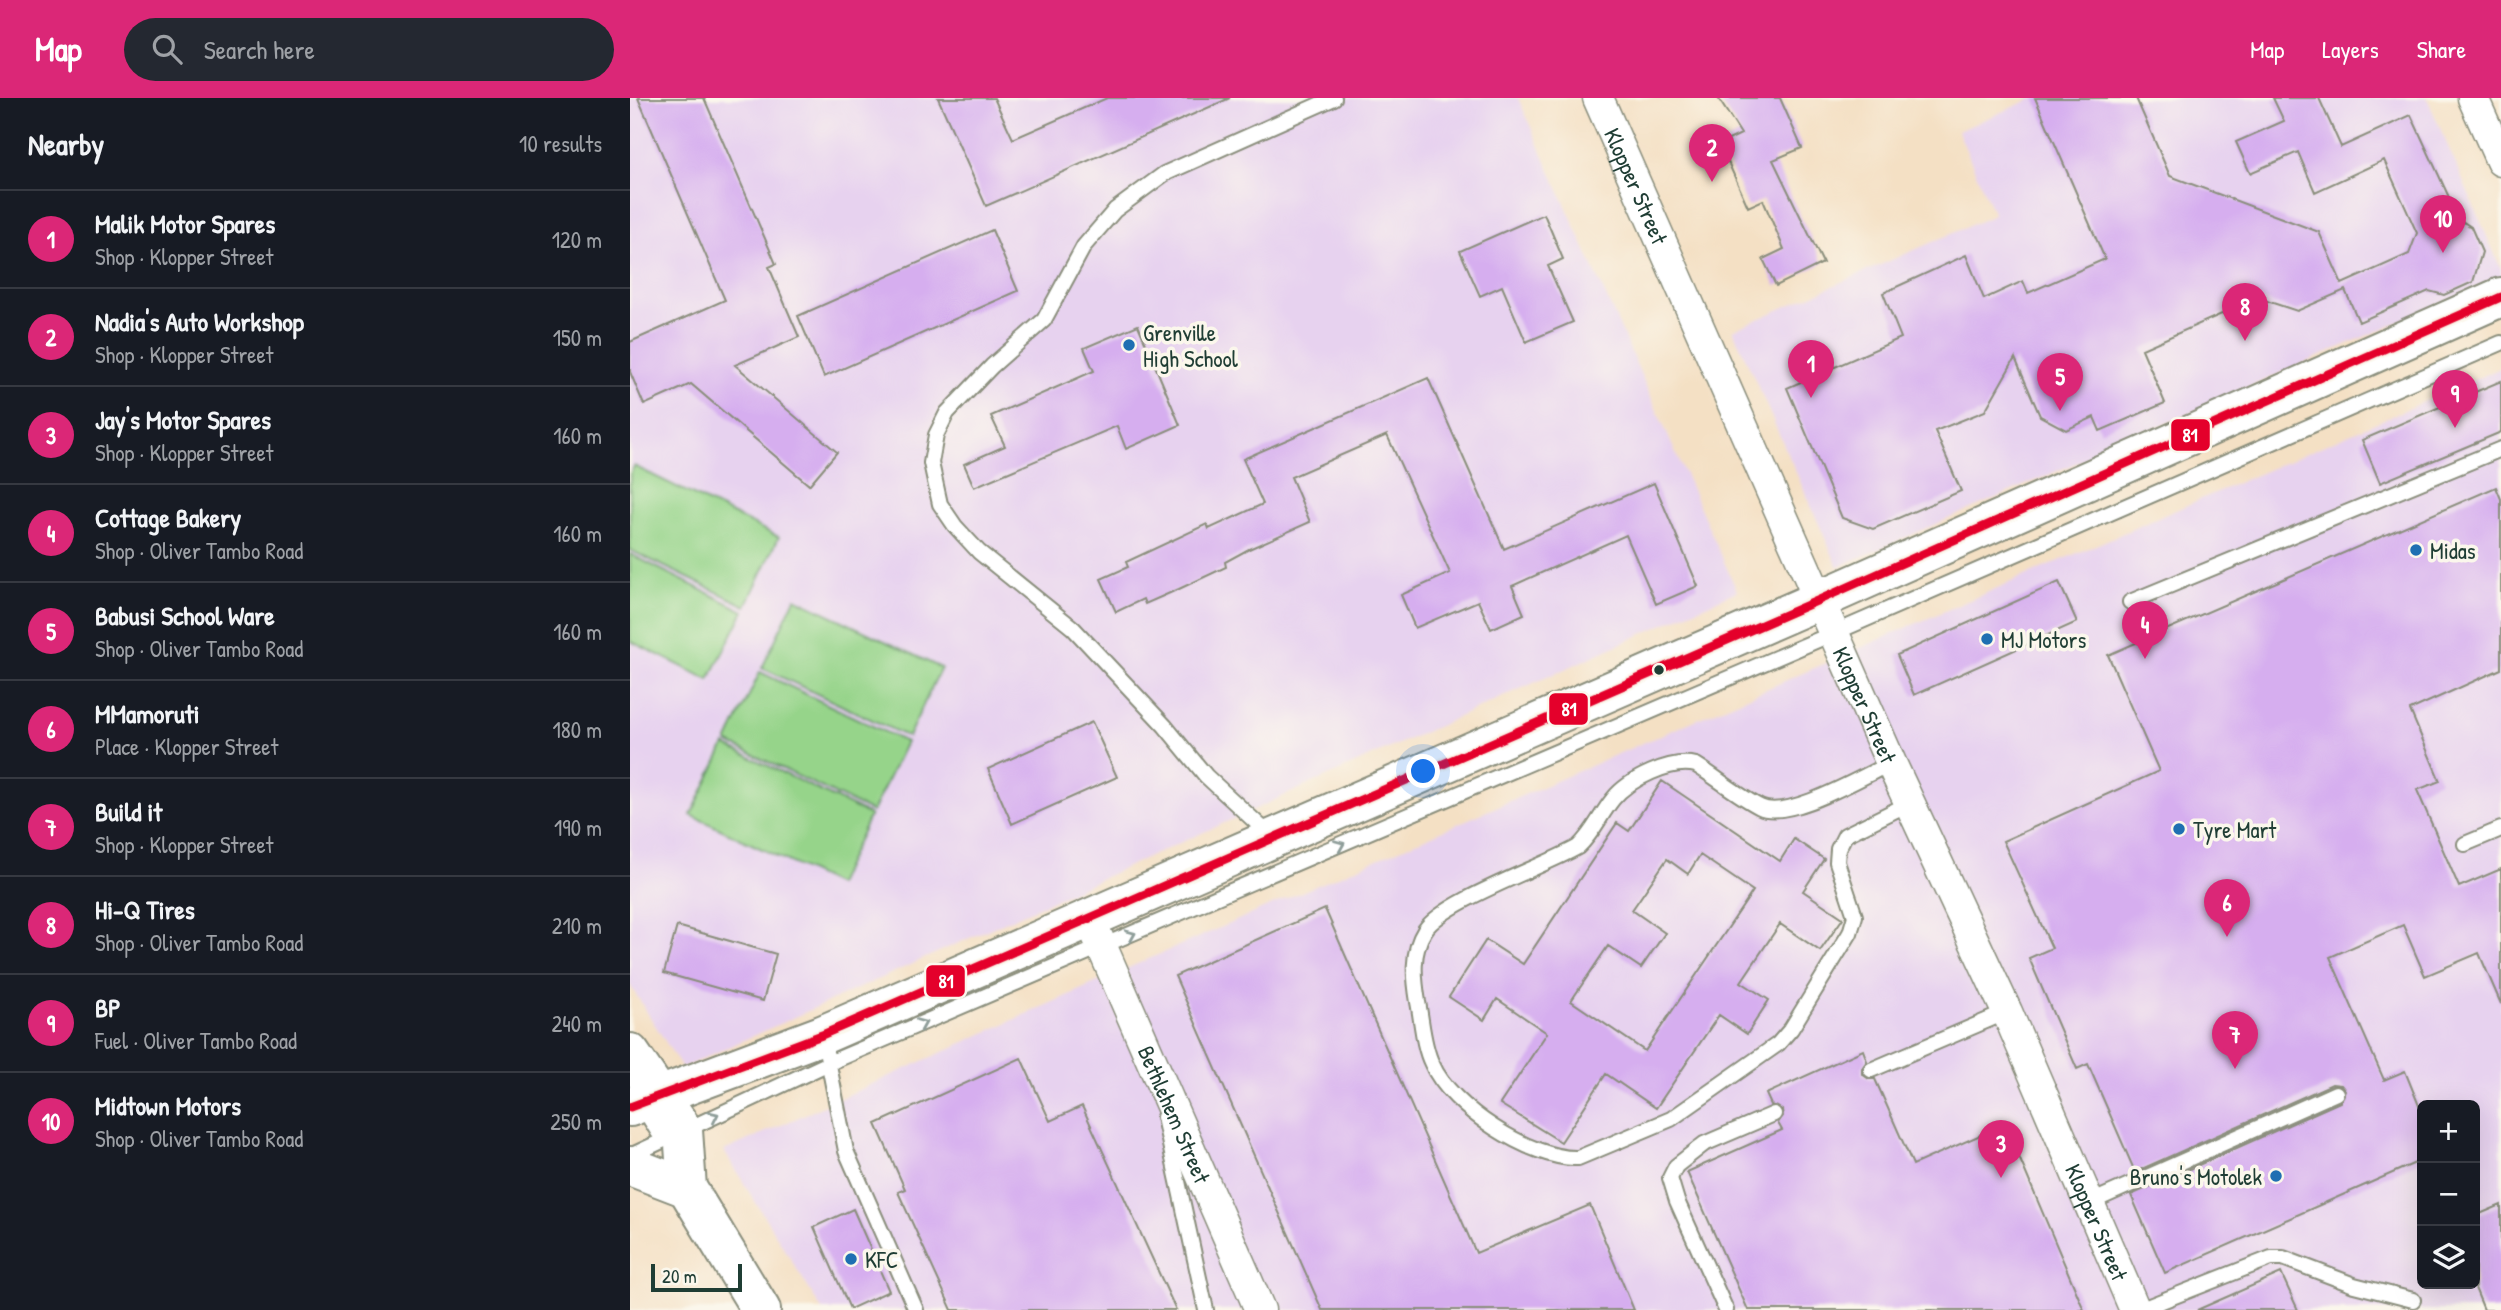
<!DOCTYPE html>
<html lang="en">
<head>
<meta charset="utf-8">
<style>
	body { margin:0; font-family:"Patrick Hand",sans-serif; background:#242831; color:#f1f3f6 }
	.controls { position:absolute; right:21px; bottom:21px; display:grid; overflow:hidden; border-radius:10px; box-shadow:0 7px 28px #0002 }
	.controls button { width:63px; height:63px; display:grid; place-items:center; padding:0; border:0; border-bottom:2px solid #363941; background:#171b24; color:#f1f3f6; font:35px sans-serif }
	.scale { position:absolute; left:21px; bottom:18px; width:91px; box-sizing:border-box; padding-left:7px; border:4px solid #1f3d34; border-top:0; font-size:19px; line-height:24px; white-space:nowrap; color:#1f3d34; -webkit-text-stroke:5px #fbf7ec; paint-order:stroke }
	.you { position:absolute; left:794px; top:674px; width:24px; height:24px; margin:-18px; border:5px solid #fff; border-radius:50%; background:#1a73e8; box-shadow:0 0 0 10px #1a73e833 }
	.badge { display:grid; place-items:center; width:46px; height:46px; border-radius:50%; background:#db2777; color:#fff; font-size:23px; font-weight:700 }
	.pin { position:absolute; translate:-50% -58px; filter:drop-shadow(0 2px 4px #0008) }
	.pin::after { content:''; position:absolute; top:37px; width:24px; height:21px; background:inherit; clip-path:polygon(0 0,100% 0,50% 100%) }
	.list { margin:0; padding:0; list-style:none }
	h2 { display:flex; justify-content:space-between; align-items:center; height:91px; margin:0; padding:0 28px; font-size:30px }
	h2 small { font-size:23px; font-weight:400; color:#9ea1a6 }
	.list li { display:grid; grid-template-columns:46px 1fr auto; gap:21px; align-items:center; box-sizing:border-box; height:98px; padding:0 28px; border-top:2px solid #363941 }
	.list b { display:block; font-size:26px; white-space:nowrap }
	.list p { margin:0; font-size:23px; white-space:nowrap; color:#9ea1a6 }
	.list em { font-size:23px; font-style:normal; color:#9ea1a6 }
	.icon { flex:none; width:38px; height:38px; fill:none; stroke:currentColor; stroke-width:2; stroke-linecap:round; stroke-linejoin:round }
	.map { position:relative; flex:none; width:1871px; height:1212px; overflow:hidden }
	header { display:flex; align-items:center; gap:42px; box-sizing:border-box; height:98px; padding:0 35px; background:#db2777; color:#fff }
	header strong { font-size:33px }
	nav { display:flex; gap:38px; margin-inline-start:auto; font-size:24px }
	.search { width:490px; height:63px; background:#242831; display:flex; align-items:center; gap:18px; box-sizing:border-box; padding:0 24px; border-radius:38px; color:#9ea1a6; font-size:26px }
	main { display:flex }
	aside { flex:1; background:#171b24 }
	.map>svg:first-child { display:block }
	.built { fill:#e7d2ef; fill-rule:evenodd }
	.green { fill:#96d48a; stroke:#5a885f; stroke-width:2 }
	.building { fill:#d6aeef; fill-rule:evenodd }
	.lines { fill:none; stroke-linecap:round; stroke-linejoin:round }
	.lane-casing { stroke:#8a8e7c; stroke-width:18 }
	.street-casing { stroke:#8a8e7c; stroke-width:33 }
	.secondary-casing { stroke:#8a8e7c; stroke-width:42 }
	.lane { stroke:#fff; stroke-width:14 }
	.street { stroke:#fff; stroke-width:30 }
	.secondary { stroke:#fff; stroke-width:38 }
	.bus-1-casing { stroke:#fbf7ec; stroke-width:14 }
	.bus-1 { stroke:#e4002b; stroke-width:9 }
	.oneway { stroke:#8f9e9a }
	.poi-dot { fill:#1f6fb2; stroke:#fbf7ec; stroke-width:2.5 }
	.bus-dot { fill:#1f3d34; stroke:#fbf7ec; stroke-width:2.5 }
	.labels { text-anchor:middle; dominant-baseline:central; stroke-width:7; stroke-linejoin:round; paint-order:stroke }
	.street-label { font-size:23px; fill:#1f3d34; stroke:#fbf7ec }
	.poi-label { font-size:23px; fill:#1f3d34; stroke:#fbf7ec; text-anchor:start }
	.line-badge { stroke:#fbf7ec; stroke-width:2.5 }
	.badge-label { font-size:19px; text-anchor:middle; font-weight:bold; fill:#fff }
</style>
</head>
<body>
<header>
<strong>Map</strong>
<div class="search"><svg class="icon" aria-label="search" viewBox="0 0 24 24"><circle cx="10" cy="10" r="6"/><path d="M15 15l6 6"/></svg>Search here</div>
<nav><a>Map</a><a>Layers</a><a>Share</a></nav>
</header>
<main>
<aside>
<h2>Nearby<small>10 results</small></h2>
<ul class="list">
<li><span class="badge">1</span><div><b>Malik Motor Spares</b><p>Shop · Klopper Street</p></div><em>120 m</em></li>
<li><span class="badge">2</span><div><b>Nadia's Auto Workshop</b><p>Shop · Klopper Street</p></div><em>150 m</em></li>
<li><span class="badge">3</span><div><b>Jay's Motor Spares</b><p>Shop · Klopper Street</p></div><em>160 m</em></li>
<li><span class="badge">4</span><div><b>Cottage Bakery</b><p>Shop · Oliver Tambo Road</p></div><em>160 m</em></li>
<li><span class="badge">5</span><div><b>Babusi School Ware</b><p>Shop · Oliver Tambo Road</p></div><em>160 m</em></li>
<li><span class="badge">6</span><div><b>MMamoruti</b><p>Place · Klopper Street</p></div><em>180 m</em></li>
<li><span class="badge">7</span><div><b>Build it</b><p>Shop · Klopper Street</p></div><em>190 m</em></li>
<li><span class="badge">8</span><div><b>Hi-Q Tires</b><p>Shop · Oliver Tambo Road</p></div><em>210 m</em></li>
<li><span class="badge">9</span><div><b>BP</b><p>Fuel · Oliver Tambo Road</p></div><em>240 m</em></li>
<li><span class="badge">10</span><div><b>Midtown Motors</b><p>Shop · Oliver Tambo Road</p></div><em>250 m</em></li>
</ul>
</aside>
<div class="map">
<svg width="1871" height="1212" viewBox="0 0 1871 1212">
	<rect width="100%" height="100%" fill="#fbf7ec"/>
	<filter id="ink" filterUnits="userSpaceOnUse"><feTurbulence type="fractalNoise" baseFrequency=".0143" numOctaves="2"/><feDisplacementMap in="SourceGraphic" scale="14" xChannelSelector="R" yChannelSelector="G"/><feConvolveMatrix kernelMatrix="1 2 1 2 8 2 1 2 1" color-interpolation-filters="sRGB"/></filter>
	<filter id="wash" filterUnits="userSpaceOnUse"><feTurbulence type="fractalNoise" baseFrequency=".00686" numOctaves="4" result="noise"/><feDisplacementMap in="SourceGraphic" scale="28" xChannelSelector="R" yChannelSelector="G"/><feGaussianBlur stdDeviation="1.57" result="paint"/><feColorMatrix in="noise" values="0 0 0 0 0 0 0 0 0 0 0 0 0 0 0 0 0 1.4 0 .05"/><feComposite in="paint" operator="in"/></filter>
	<g filter="url(#wash)">
		<rect width="100%" height="100%" fill="#f4e0c4"/>
		<path class="built" d="M0,0H888L1107,493L52,970L0,887Z
			M1404,0H1797L1871,171V179L1208,469L1103,232L1364,117L1328,33Z
			M1871,270V1212H192L94,1053L505,867ZM1792,1007H1845V1186H1792Z"/>
		<path class="green" d="M4,368L149,439L116,508L0,452V376Z
			M0,456L114,513L79,582L0,543Z
			M165,500L311,570L278,639L132,570Z
			M130,574L276,644L242,714L97,644Z
			M95,647L240,717L207,787L61,717Z"/>
		<g id="blocks">
			<path class="building" d="M8,0H74L146,166L139,169L169,239L105,267L207,354L179,387L61,286L14,307L0,274V244L95,202Z
				M308,0H364L383,41L477,0H600L356,108Z
				M1088,0H1150L1172,50L1143,62L1193,165L1146,188L1133,161L1154,151L1133,102L1118,109L1090,46L1111,36Z
				M1405,0H1506L1540,78L1689,134L1712,186L1779,156L1787,135L1754,62L1685,94L1668,54L1620,75L1606,44L1654,23L1643,0H1689L1711,49L1781,17L1829,121L1841,129L1852,154L1843,184L1814,197L1799,193L1729,224L1715,192L1667,213L1628,200L1512,251L1535,305L1470,333L1464,319L1436,332L1410,318L1385,260L1355,313L1305,333L1331,393L1243,431L1212,420L1157,290L1271,240L1253,195L1336,157L1354,201L1393,183L1398,195L1475,161Z
				M914,116L933,161L918,168L943,224L896,244L872,188L850,198L830,153Z
				M362,132L388,193L194,279L168,218Z
				M508,227L550,327L496,351L487,328L344,389L334,366L375,348L361,318L464,273L454,250Z
				M798,280L874,451L1024,385L1068,488L1026,506L996,437L882,488L894,516L861,531L848,503L785,530L771,497L820,475L757,337L661,379L680,424L619,451L595,464L596,469L549,491L515,506L513,501L486,514L471,481L498,469L496,464L577,426L579,431L633,406L613,361Z
				M1871,283V334L1750,385L1732,342Z
				M1866,389L1871,401V571L1780,612L1810,683L1787,692L1829,789L1871,771V906L1849,855L1795,878L1773,827L1700,859L1754,982L1775,973L1792,1015V1062L1535,1175L1501,1097L1710,1004L1715,992L1711,987L1702,986L1505,1074L1458,966L1447,971L1399,860L1422,850L1373,743L1529,673L1478,557Z
				M1429,484L1447,524L1284,597L1267,557Z
				M462,624L487,679L382,726L358,671Z
				M1032,683L1150,763L1164,741L1194,761L1173,793L1213,820L1190,853L1150,826L1111,884L1139,902L1117,936L1089,917L1026,1010L976,976L931,1044L870,1006L917,935L867,901L854,922L819,899L856,842L893,866L987,725L999,733ZM1070,757L1123,793L1015,953L941,903L978,848L1011,870L1035,835L1002,812L1037,761L1058,776Z
				M695,811L846,1155L960,1107L1004,1212H692L545,878Z
				M47,828L146,856L133,903L34,875Z
				M1233,952L1237,963L1232,970V976L1239,981H1245L1283,1067L1375,1026L1454,1212H1118L1057,1074L1152,1032L1148,1025L1153,1018L1152,1012L1141,1007L1136,996Z
				M391,960L420,1023L452,1008L546,1212H322L268,1094L275,1091L246,1026Z
				M1871,1107V1212H1854L1845,1190V1118Z
				M223,1111L259,1193L220,1211L184,1129Z
				M1651,1175L1668,1212H1567Z"/>
		</g>
	</g>
	<g filter="url(#ink)">
		<use href="#blocks" fill-opacity="0" stroke="#8a8e7c" stroke-width="2"/>
		<g class="lines">
			<defs>
				<path id="lane" d="M1500,504L1871,351
					M1261,665C1233,678 1158,723 1130,709C1107,697 1087,680 1066,667C1041,661 999,681 983,701C970,717 964,734 948,749C913,769 814,803 795,832C781,854 784,880 788,904C792,924 793,948 802,966C820,1009 902,1062 948,1060L1041,1021L1148,946L1161,931L1220,835L1225,818L1207,764L1208,751L1215,737L1280,705
					M642,739L576,678L535,628L443,530L349,454L325,428L310,406L301,365L306,337L317,315L362,268L414,222L454,148L485,112L534,76L704,0
					M1835,746L1871,731
					M197,957L216,1053L286,1212
					M1241,972L1377,914
					M12,1008L33,1042
					M534,1019L576,1212
					M0,1058L199,965L1204,535L1871,245
					M1459,1105L1706,995
					M1096,1212L1047,1103L1040,1080L1046,1068L1074,1046L1144,1016
					M1509,1212L1641,1160H1653L1724,1187L1783,1202"/>
				<g id="street">
					<path id="s1" d="M968,0L1261,665L1377,914L1505,1212"/>
					<path d="M1843,0L1871,63"/>
					<path id="s2" d="M459,819L630,1212"/>
				</g>
				<path id="secondary" d="M0,955L53,1032L57,1090L131,1212
					M0,1009L192,937L1189,502L1871,199
					M0,1068L57,1090"/>
			</defs>
			<use href="#lane" class="lane-casing"/>
			<use href="#street" class="street-casing"/>
			<use href="#secondary" class="secondary-casing"/>
			<use href="#lane" class="lane"/>
			<use href="#street" class="street"/>
			<use href="#secondary" class="secondary"/>
			<defs>
				<path id="bus-1" d="M0,1009L192,937L1189,502L1871,199"/>
			</defs>
			<use href="#bus-1" class="bus-1-casing"/>
			<use href="#bus-1" class="bus-1"/>
		</g>
		<defs><path id="oneway-chevron" d="M-2-3.5L2.5 0L-2 3.5" fill="none" stroke-width="1.6" stroke-linecap="round" stroke-linejoin="round" transform="scale(1.75)"/></defs>
		<g class="oneway">
			<use href="#oneway-chevron" transform="translate(710 747) rotate(-23)"/>
			<use href="#oneway-chevron" transform="translate(501 837) rotate(-23)"/>
			<use href="#oneway-chevron" transform="translate(292 926) rotate(-23)"/>
			<use href="#oneway-chevron" transform="translate(84 1018) rotate(-25)"/>
		</g>
	</g>
	<g class="poi-dot">
		<circle cx="499" cy="247" r="7"/>
		<circle cx="1786" cy="452" r="7"/>
		<circle cx="1357" cy="541" r="7"/>
		<circle cx="1549" cy="731" r="7"/>
		<circle cx="1646" cy="1078" r="7"/>
		<circle cx="221" cy="1161" r="7"/>
	</g>
	<circle class="bus-dot" cx="1029" cy="572" r="6"/>
	<g class="labels">
		<g class="street-label">
			<text stroke="none"><textPath href="#s1" startOffset="96">Klopper Street</textPath></text>
			<text stroke="none"><textPath href="#s1" startOffset="663">Klopper Street</textPath></text>
			<text stroke="none"><textPath href="#s2" startOffset="215">Bethlehem Street</textPath></text>
			<text stroke="none"><textPath href="#s1" startOffset="1230">Klopper Street</textPath></text>
		</g>
		<g class="poi-label">
			<text x="513" y="234">Grenville<tspan x="513" dy="26">High School</tspan></text>
			<text x="1800" y="452">Midas</text>
			<text x="1371" y="541">MJ Motors</text>
			<text x="1563" y="731">Tyre Mart</text>
			<text x="1632" y="1078" text-anchor="end">Bruno's Motolek</text>
			<text x="235" y="1161">KFC</text>
		</g>
	</g>
	<g class="line-badge">
		<rect x="1540" y="320" width="41" height="34" rx="7" fill="#e4002b"/>
		<rect x="918" y="594" width="41" height="34" rx="7" fill="#e4002b"/>
		<rect x="295" y="866" width="41" height="34" rx="7" fill="#e4002b"/>
	</g>
	<g class="badge-label">
		<text x="1560" y="344">81</text>
		<text x="939" y="618">81</text>
		<text x="316" y="890">81</text>
	</g>
</svg>
<div class="controls">
<button>+</button>
<button>−</button>
<button><svg class="icon" aria-label="layers" viewBox="0 0 24 24"><path d="M12 4l9 5-9 5-9-5zM3 14l9 5 9-5"/></svg></button>
</div>
<div class="scale">20 m</div>
<div class="you"></div>
<div class="pin badge" style="left:1181px;top:300px">1</div>
<div class="pin badge" style="left:1082px;top:84px">2</div>
<div class="pin badge" style="left:1371px;top:1080px">3</div>
<div class="pin badge" style="left:1515px;top:561px">4</div>
<div class="pin badge" style="left:1430px;top:313px">5</div>
<div class="pin badge" style="left:1597px;top:839px">6</div>
<div class="pin badge" style="left:1605px;top:971px">7</div>
<div class="pin badge" style="left:1615px;top:243px">8</div>
<div class="pin badge" style="left:1825px;top:330px">9</div>
<div class="pin badge" style="left:1813px;top:155px">10</div>
</div>
</main>
</body>
</html>
